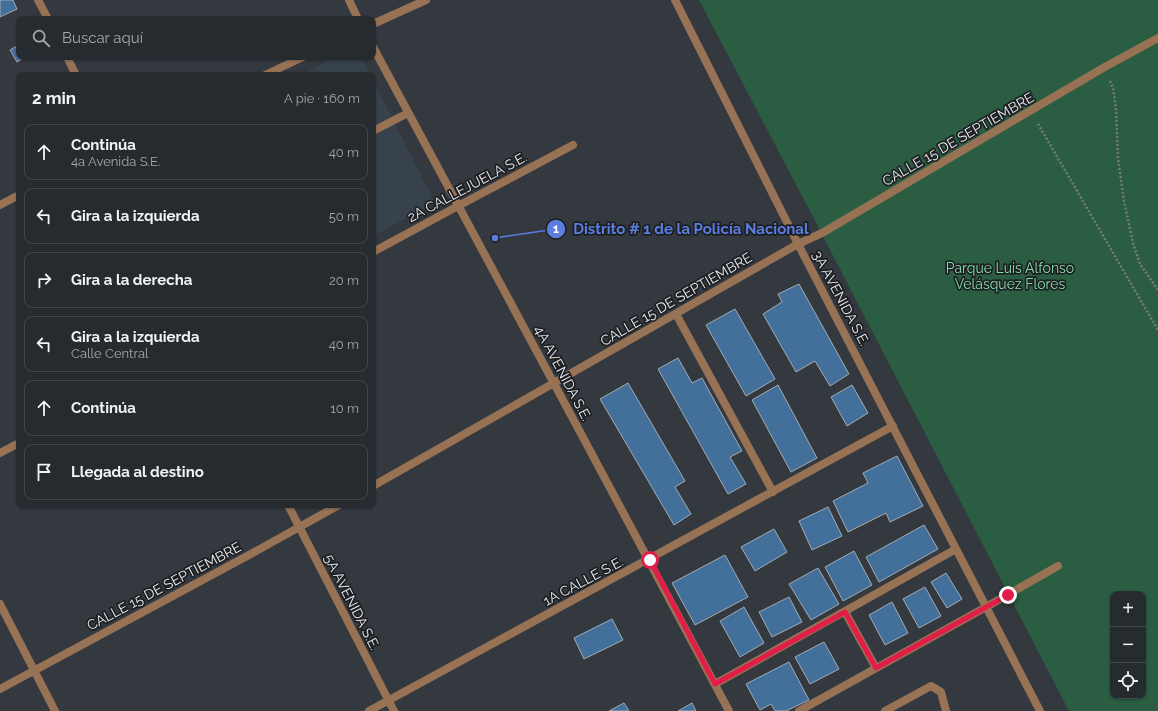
<!DOCTYPE html>
<html lang="es">
<head>
<meta charset="utf-8">
<style>
	body { margin:0; font-family:Raleway,sans-serif; background:#32373b; color:#f1f3f6 }
	.controls { position:absolute; right:12px; bottom:12px; display:grid; overflow:hidden; border-radius:8px; box-shadow:0 1px 3px #0004 }
	.controls button { width:36px; height:36px; display:grid; place-items:center; padding:0; border:0; border-bottom:1px solid #42474b; background:#262b2f; color:#f1f3f6; font:20px sans-serif }
	.stop { position:absolute; width:12px; height:12px; margin:-9px; border:3px solid #e11d48; border-radius:50%; background:#fff }
	.stop.end { background:#e11d48; border-color:#fff; box-shadow:0 1px 4px #0008 }
	.list { margin:0; padding:0; list-style:none }
	h2 { display:flex; justify-content:space-between; align-items:center; height:52px; margin:0; padding:0 16px; font-size:17px }
	h2 small { font-size:13px; font-weight:400; color:#a4a7aa }
	.list li { display:grid; grid-template-columns:26px 1fr auto; gap:12px; align-items:center; box-sizing:border-box; height:56px; margin:0 8px 8px; padding:0 8px; border:1px solid #42474b; border-radius:8px }
	.list b { display:block; font-size:15px; white-space:nowrap }
	.list p { margin:0; font-size:13px; white-space:nowrap; color:#a4a7aa }
	.list em { font-size:13px; font-style:normal; color:#a4a7aa }
	.icon { flex:none; width:22px; height:22px; fill:none; stroke:currentColor; stroke-width:2; stroke-linecap:round; stroke-linejoin:round }
	.map { position:relative; flex:none; width:1158px; height:711px; overflow:hidden }
	.search { position:absolute; background:#262b2f; box-shadow:0 1px 3px #0004; left:16px; top:16px; width:360px; height:44px; display:flex; align-items:center; gap:10px; box-sizing:border-box; padding:0 14px; border-radius:8px; color:#a4a7aa; font-size:15px }
	.panel { position:absolute; background:#262b2f; box-shadow:0 1px 3px #0004; left:16px; top:72px; width:360px; height:436px; border-radius:8px }
	.map>svg:first-child { display:block }
	.built { fill:#37424d }
	.green { fill:#2a5d42; fill-rule:evenodd }
	.building { fill:#43709b; stroke:#a4abb2 }
	.lines { fill:none; stroke-linecap:round; stroke-linejoin:round }
	.path { stroke:#767b80; stroke-width:2.5; stroke-dasharray:2 2; stroke-linecap:butt }
	.service { stroke:#987254; stroke-width:8 }
	.pedestrian { stroke:#987254; stroke-width:8 }
	.minor { stroke:#987254; stroke-width:8 }
	.tertiary { stroke:#987254; stroke-width:8 }
	.route { stroke:#e11d48; stroke-width:5 }
	.labels { text-anchor:middle; dominant-baseline:central; stroke-width:3.5; stroke-linejoin:round; paint-order:stroke }
	.street-label { font-size:14px; fill:#e8ebef; stroke:#1d1f22 }
	.park-label { font-size:14px; fill:#81dcaa; stroke:#1d1f22 }
	.leader { fill:none; stroke:#5a7ddf; stroke-width:1.5 }
	.callout-dot { fill:#5a7ddf; stroke:#1d1f22; stroke-width:1.5 }
	.mark-label { font-size:12px; text-anchor:middle; font-weight:bold; fill:#fff }
	.callout-label { font-size:15px; text-anchor:middle; font-weight:bold; fill:#5a7ddf; stroke:#1d1f22; stroke-width:3.5; stroke-linejoin:round; paint-order:stroke }
</style>
</head>
<body>
<div class="map">
<svg width="1158" height="711" viewBox="0 0 1158 711">
	<rect width="100%" height="100%" fill="#33393f"/>
	<path class="built" d="M335,57H361L370,75H300Z
		M373,80L435,203L373,236Z"/>
	<path class="green" d="M699,0H1158V711H1069L813,217ZM1113,594H1143V696H1113Z"/>
	<path class="building" d="M0,0H13L17,9L0,17Z
		M19,45V57H25L17,62L10,50Z
		M799,284L849,374L830,386L815,361L796,372L763,314L782,302L778,294Z
		M735,309L775,379L746,396L706,325Z
		M678,358L692,383L702,378L742,451L730,457L746,484L728,494L658,369Z
		M628,383L685,481L675,487L691,514L674,525L600,399Z
		M778,385L817,458L791,472L752,400Z
		M852,385L868,413L847,426L831,397Z
		M897,456L923,506L890,522L886,513L848,532L833,501L868,483L863,473Z
		M828,507L842,536L812,550L799,521Z
		M924,525L938,549L879,582L866,557Z
		M774,529L787,552L755,571L741,547Z
		M854,551L872,585L843,601L825,567Z
		M725,555L748,597L695,625L672,583Z
		M818,568L839,604L811,620L789,584Z
		M946,573L962,599L947,608L931,582Z
		M925,587L941,616L919,628L903,599Z
		M789,597L802,622L772,637L759,612Z
		M892,602L908,633L885,645L869,615Z
		M744,607L764,643L740,657L720,621Z
		M612,619L623,640L584,659L574,638Z
		M824,642L839,669L810,684L795,657Z
		M789,662L809,700L786,711H775L771,704L760,710L746,684Z
		M624,703L629,711H609Z
		M692,703L696,711H678Z"/>
	<g class="lines">
		<path class="path" d="M1110,81L1113,88L1116,109L1118,158L1124,201L1133,243L1140,264L1158,290
			M1038,124L1158,330"/>
		<path class="service" d="M373,131L408,113
			M458,206L573,145
			M986,607L1058,566
			M885,711L931,686L941,692L946,711"/>
		<path class="pedestrian" d="M798,244L822,233L1103,68L1158,38"/>
		<path class="minor" d="M349,0L358,19
			M675,0L798,244L1040,711
			M373,47C491,268 612,489 729,711
			M373,252L458,206
			M676,314L773,492
			M0,453L19,443
			M373,486L798,244
			M0,604L55,711
			M845,612L876,668
			M715,684L956,549
			M0,689L249,555L339,505
			M369,711L893,426
			M799,711L986,607"/>
		<path class="tertiary" d="M38,0L48,19
			M373,24L426,0
			M67,57L76,75
			M265,75L303,57
			M0,205L19,195
			M288,505L394,711"/>
	</g>
	<g class="lines">
		<path class="route" d="M650,560L715,684L845,612L876,668L1008,595"/>
	</g>
	<g class="labels">
		<g class="street-label">
			<text transform="translate(958 139) rotate(-30)">CALLE 15 DE SEPTIEMBRE</text>
			<text transform="translate(467 187) rotate(-28)">2A CALLEJUELA S.E.</text>
			<text transform="translate(841 298) rotate(62)">3A AVENIDA S.E.</text>
			<text transform="translate(676 299) rotate(-30)">CALLE 15 DE SEPTIEMBRE</text>
			<text transform="translate(563 373) rotate(62)">4A AVENIDA S.E.</text>
			<text transform="translate(583 581) rotate(-28)">1A CALLE S.E.</text>
			<text transform="translate(164 586) rotate(-28)">CALLE 15 DE SEPTIEMBRE</text>
			<text transform="translate(352 602) rotate(63)">5A AVENIDA S.E.</text>
		</g>
		<g class="park-label">
			<text x="1010" y="268">Parque Luis Alfonso<tspan x="1010" dy="16">Velásquez Flores</tspan></text>
		</g>
	</g>
	<path class="leader" d="M495 238L556 229"/>
	<g class="callout-dot">
		<circle cx="495" cy="238" r="4"/>
		<circle cx="556" cy="229" r="10"/>
	</g>
	<g class="mark-label">
		<text x="556" y="233">1</text>
	</g>
	<g class="callout-label">
		<text x="691" y="234">Distrito # 1 de la Policía Nacional</text>
	</g>
</svg>
<div class="controls">
<button>+</button>
<button>−</button>
<button><svg class="icon" aria-label="locate" viewBox="0 0 24 24"><circle cx="12" cy="12" r="6"/><path d="M12 2v4M12 18v4M2 12h4M18 12h4"/></svg></button>
</div>
<div class="stop" style="left:650px;top:560px"></div>
<div class="stop end" style="left:1008px;top:595px"></div>
<div class="search"><svg class="icon" aria-label="search" viewBox="0 0 24 24"><circle cx="10" cy="10" r="6"/><path d="M15 15l6 6"/></svg>Buscar aquí</div>
<section class="panel">
<h2>2 min<small>A pie · 160 m</small></h2>
<ul class="list">
<li><svg class="icon" aria-label="ahead" viewBox="0 0 24 24"><path d="M12 20V5M6 11l6-6 6 6"/></svg><div><b>Continúa</b><p>4a Avenida S.E.</p></div><em>40 m</em></li>
<li><svg class="icon" aria-label="left" viewBox="0 0 24 24"><path d="M17 20v-9H6M10 6l-5 5 5 5"/></svg><div><b>Gira a la izquierda</b></div><em>50 m</em></li>
<li><svg class="icon" aria-label="right" viewBox="0 0 24 24"><path d="M7 20v-9h11M14 6l5 5-5 5"/></svg><div><b>Gira a la derecha</b></div><em>20 m</em></li>
<li><svg class="icon" aria-label="left" viewBox="0 0 24 24"><path d="M17 20v-9H6M10 6l-5 5 5 5"/></svg><div><b>Gira a la izquierda</b><p>Calle Central</p></div><em>40 m</em></li>
<li><svg class="icon" aria-label="ahead" viewBox="0 0 24 24"><path d="M12 20V5M6 11l6-6 6 6"/></svg><div><b>Continúa</b></div><em>10 m</em></li>
<li><svg class="icon" aria-label="arrive" viewBox="0 0 24 24"><path d="M6 21V4h12l-3 4 3 4H6"/></svg><div><b>Llegada al destino</b></div></li>
</ul>
</section>
</div>
</body>
</html>
